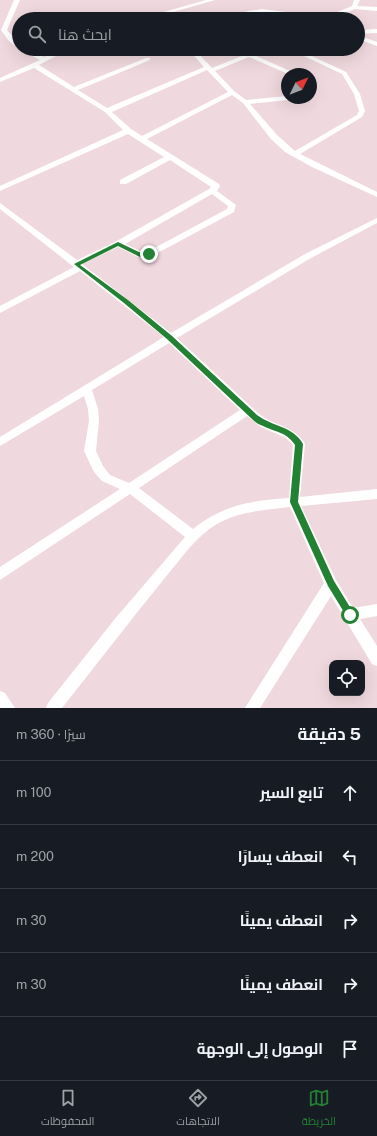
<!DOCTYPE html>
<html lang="ar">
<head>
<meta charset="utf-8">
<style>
	body { margin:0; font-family:"Public Sans",Cairo,sans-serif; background:#20242c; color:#f1f3f6; direction:rtl }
	.controls { position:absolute; right:12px; bottom:12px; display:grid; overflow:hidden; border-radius:8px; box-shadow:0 4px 16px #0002 }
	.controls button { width:36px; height:36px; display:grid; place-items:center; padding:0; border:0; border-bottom:1px solid #363941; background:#171b24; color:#f1f3f6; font:20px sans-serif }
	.compass { position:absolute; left:281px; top:68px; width:36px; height:36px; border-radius:50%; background:#171b24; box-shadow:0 4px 16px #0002; rotate:47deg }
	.stop { position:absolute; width:12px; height:12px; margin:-9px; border:3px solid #228133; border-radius:50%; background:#fff }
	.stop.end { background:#228133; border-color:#fff; box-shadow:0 1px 4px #0008 }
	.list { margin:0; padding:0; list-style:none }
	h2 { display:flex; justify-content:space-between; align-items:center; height:52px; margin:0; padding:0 16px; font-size:17px }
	h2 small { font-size:13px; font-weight:400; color:#9ea1a6 }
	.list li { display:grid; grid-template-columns:26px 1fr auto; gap:12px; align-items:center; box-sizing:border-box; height:64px; padding:0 16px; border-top:1px solid #363941 }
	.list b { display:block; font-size:15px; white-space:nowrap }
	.list em { font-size:13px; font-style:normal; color:#9ea1a6 }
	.icon { flex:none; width:22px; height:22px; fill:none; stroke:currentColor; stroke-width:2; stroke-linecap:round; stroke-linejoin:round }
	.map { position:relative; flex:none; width:377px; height:708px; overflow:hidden; direction:ltr }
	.search { position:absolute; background:#171b24; box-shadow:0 4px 16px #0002; left:12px; right:12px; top:12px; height:44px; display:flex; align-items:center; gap:10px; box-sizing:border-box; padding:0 14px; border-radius:22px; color:#9ea1a6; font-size:15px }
	.sheet { height:372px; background:#171b24 }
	nav { display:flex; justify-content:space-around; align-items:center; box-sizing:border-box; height:56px; border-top:1px solid #363941; background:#171b24; font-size:11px; color:#9ea1a6 }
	nav a { display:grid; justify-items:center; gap:2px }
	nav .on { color:#228133 }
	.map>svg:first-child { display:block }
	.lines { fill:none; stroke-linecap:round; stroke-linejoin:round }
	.minor { fill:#fff; fill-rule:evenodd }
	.route { fill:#228133 }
</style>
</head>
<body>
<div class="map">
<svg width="377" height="708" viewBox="0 0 377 708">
	<rect width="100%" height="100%" fill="#f0d9de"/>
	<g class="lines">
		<path class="minor" d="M14,0H20L7,30L19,44V49L8,40L1,30Z
			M206,0H215L149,19H139Z
			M354,0H360L357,6L377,7V11L355,9L331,19H312L262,13L251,14L235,19H226L248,11L262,9L325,17L352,6Z
			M377,29V33L358,34V30Z
			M358,35L377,42V46L358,39Z
			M19,49H27L44,57L61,49H69L39,65L74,87L146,58H150V60L78,90L107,108L204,67L188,49H194L212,68L259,49H267L254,55L297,74H288L249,57L215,71L234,91L246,100L287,96V98H291L288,100L250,104L277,135L295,151L357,115L359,111L354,94L342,74L289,49H297L346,72L360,94L365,111L362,117L300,154L377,192V197L312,167L285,152L271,139L243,103L232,95L147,139L219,184L220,186L217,191L236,205L234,212L152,256L138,257L118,247L82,264L171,333L305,254L377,218V223L311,258L177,338L259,414C274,426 295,426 305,444L300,497L377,489V499L301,506L336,580L353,608L377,604V616L360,619L377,646V666L372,664L331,596L260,708H245L324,583L290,507C265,510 239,511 217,524C195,537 180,560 164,579C129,622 96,665 62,708H46L48,703L114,620L185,537L130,494L0,580V567L120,489L102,481L94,472L84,451L89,421L88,409L84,396L0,446V437L164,337L80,271L0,313V306L74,267L0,209V203L77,260L115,242L209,189L211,187L170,160L126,184H120V180L164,157L128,134L0,191V186L123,130L105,112L34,68L0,82V78L40,60ZM207,70L228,92L142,136L131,129L112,112ZM212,194L228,206L227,209L147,252H142L125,244ZM169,343L240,410L129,483L110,475L103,466L96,451L99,421L98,409L92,390ZM247,416L261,427L286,438L293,445L289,498C250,501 225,504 193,529L139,488Z
			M0,691L5,693L15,708H0Z"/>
	</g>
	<path class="route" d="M118,242L141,253L149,252L152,254L140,257L118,246L80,265L128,300L172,336L257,415C273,427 293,426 303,444L298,502L334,581L353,612L354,615L353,617H347L328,586L290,502L295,445C287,432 275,432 263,426C259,425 255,422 252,419L167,339L124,303L74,264Z"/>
</svg>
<div class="controls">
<button><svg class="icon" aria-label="locate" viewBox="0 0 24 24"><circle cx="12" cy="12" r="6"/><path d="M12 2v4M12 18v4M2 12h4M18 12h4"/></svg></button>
</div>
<svg class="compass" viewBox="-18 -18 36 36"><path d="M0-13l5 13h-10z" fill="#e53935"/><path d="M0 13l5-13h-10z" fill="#9ea1a6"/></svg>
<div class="stop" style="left:350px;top:615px"></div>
<div class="stop end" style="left:149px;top:254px"></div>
<div class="search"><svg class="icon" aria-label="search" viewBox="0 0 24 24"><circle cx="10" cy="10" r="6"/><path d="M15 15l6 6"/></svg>ابحث هنا</div>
</div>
<section class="sheet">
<h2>5 دقيقة<small>سيرًا · 360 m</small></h2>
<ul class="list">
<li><svg class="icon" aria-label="ahead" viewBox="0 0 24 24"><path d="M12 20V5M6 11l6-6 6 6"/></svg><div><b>تابع السير</b></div><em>100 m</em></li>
<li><svg class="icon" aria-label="left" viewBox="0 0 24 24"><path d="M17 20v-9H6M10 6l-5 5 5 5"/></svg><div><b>انعطف يسارًا</b></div><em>200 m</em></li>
<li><svg class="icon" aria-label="right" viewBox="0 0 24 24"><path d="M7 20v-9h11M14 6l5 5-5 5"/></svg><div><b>انعطف يمينًا</b></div><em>30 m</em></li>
<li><svg class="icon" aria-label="right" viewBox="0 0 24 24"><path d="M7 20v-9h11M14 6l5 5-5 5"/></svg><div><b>انعطف يمينًا</b></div><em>30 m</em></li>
<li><svg class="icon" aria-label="arrive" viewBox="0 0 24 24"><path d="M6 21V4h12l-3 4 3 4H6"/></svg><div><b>الوصول إلى الوجهة</b></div></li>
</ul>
</section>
<nav>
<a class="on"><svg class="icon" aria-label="map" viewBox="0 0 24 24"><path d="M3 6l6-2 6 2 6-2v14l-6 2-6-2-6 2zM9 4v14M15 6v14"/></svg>الخريطة</a>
<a><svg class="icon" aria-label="directions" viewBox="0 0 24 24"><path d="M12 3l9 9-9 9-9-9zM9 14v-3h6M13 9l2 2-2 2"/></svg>الاتجاهات</a>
<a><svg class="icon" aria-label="saved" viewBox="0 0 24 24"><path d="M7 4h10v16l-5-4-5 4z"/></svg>المحفوظات</a>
</nav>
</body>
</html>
